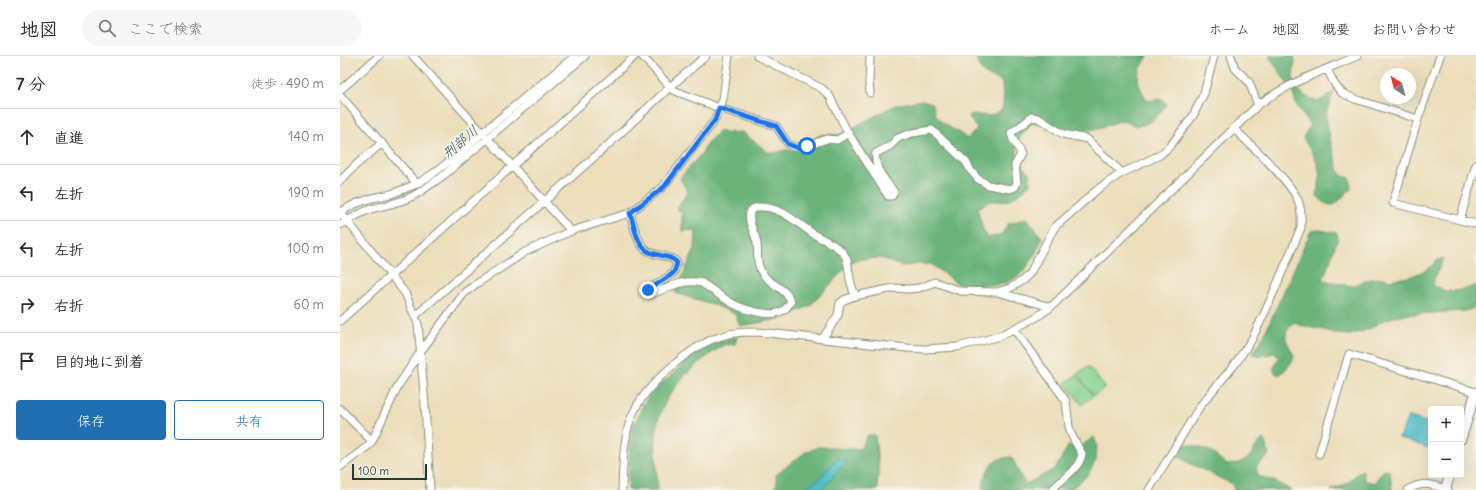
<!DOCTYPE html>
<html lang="ja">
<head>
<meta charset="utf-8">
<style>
	body { margin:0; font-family:Delius,"Klee One",sans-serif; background:#f7f7f7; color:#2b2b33 }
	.controls { position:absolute; right:12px; bottom:12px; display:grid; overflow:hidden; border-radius:4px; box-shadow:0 4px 16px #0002 }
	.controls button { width:36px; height:36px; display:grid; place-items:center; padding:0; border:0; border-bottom:1px solid #e1e1e2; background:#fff; color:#2b2b33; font:20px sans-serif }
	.compass { position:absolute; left:1040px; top:12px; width:36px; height:36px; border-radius:50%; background:#fff; box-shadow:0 4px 16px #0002; rotate:324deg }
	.scale { position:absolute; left:12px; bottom:10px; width:75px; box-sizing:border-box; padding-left:4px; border:2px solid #1f3d34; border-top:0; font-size:11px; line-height:14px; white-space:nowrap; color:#1f3d34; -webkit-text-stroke:3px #f7f3e8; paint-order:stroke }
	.stop { position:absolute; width:12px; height:12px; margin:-9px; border:3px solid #1a73e8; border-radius:50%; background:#fff }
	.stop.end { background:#1a73e8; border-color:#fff; box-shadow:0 1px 4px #0008 }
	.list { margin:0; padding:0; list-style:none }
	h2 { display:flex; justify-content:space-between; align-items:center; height:52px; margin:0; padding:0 16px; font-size:17px }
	h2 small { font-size:13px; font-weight:400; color:#7c7c81 }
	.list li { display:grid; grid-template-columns:26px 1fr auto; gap:12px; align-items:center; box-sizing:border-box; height:56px; padding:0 16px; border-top:1px solid #e1e1e2 }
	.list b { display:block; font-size:15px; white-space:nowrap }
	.list em { font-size:13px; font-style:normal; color:#7c7c81 }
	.actions { display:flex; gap:8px; padding:12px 16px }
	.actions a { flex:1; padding:9px 0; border:1px solid #1f6fb2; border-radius:4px; text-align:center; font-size:14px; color:#1f6fb2 }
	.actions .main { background:#1f6fb2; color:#fff }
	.icon { flex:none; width:22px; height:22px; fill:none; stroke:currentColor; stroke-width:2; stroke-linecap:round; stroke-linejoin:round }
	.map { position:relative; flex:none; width:1136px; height:434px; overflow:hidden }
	header { display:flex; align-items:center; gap:24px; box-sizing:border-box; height:56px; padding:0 20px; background:#fff; border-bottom:1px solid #e1e1e2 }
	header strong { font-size:19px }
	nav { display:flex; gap:22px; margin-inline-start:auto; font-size:14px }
	.search { width:280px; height:36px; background:#f7f7f7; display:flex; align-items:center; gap:10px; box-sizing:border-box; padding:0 14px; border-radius:22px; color:#7c7c81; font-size:15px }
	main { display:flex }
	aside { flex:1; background:#fff }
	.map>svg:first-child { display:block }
	.green { fill:#84d292; stroke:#528863 }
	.forest { fill:#6bb47c; stroke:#457858 }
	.water { fill:#4fbdc7; stroke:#377d7e }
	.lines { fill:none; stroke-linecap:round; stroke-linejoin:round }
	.stream { stroke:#4fbdc7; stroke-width:1.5 }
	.minor-casing { stroke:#868e78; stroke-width:9 }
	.major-casing { stroke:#868e78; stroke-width:11 }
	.minor { stroke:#fff; stroke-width:7 }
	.major { stroke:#fff; stroke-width:9 }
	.route { stroke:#1a73e8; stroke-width:5 }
	.labels { text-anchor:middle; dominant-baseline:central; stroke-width:3.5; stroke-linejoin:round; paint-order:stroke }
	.water-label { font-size:14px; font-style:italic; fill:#2b5d59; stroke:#f7f3e8 }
</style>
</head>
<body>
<header>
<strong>地図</strong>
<div class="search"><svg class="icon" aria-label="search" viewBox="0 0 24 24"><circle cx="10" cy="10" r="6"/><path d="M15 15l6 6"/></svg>ここで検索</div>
<nav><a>ホーム</a><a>地図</a><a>概要</a><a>お問い合わせ</a></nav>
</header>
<main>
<aside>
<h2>7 分<small>徒歩 · 490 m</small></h2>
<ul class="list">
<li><svg class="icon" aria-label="ahead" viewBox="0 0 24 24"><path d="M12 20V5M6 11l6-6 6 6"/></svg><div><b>直進</b></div><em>140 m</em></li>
<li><svg class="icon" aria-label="left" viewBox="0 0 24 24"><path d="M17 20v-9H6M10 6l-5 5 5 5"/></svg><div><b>左折</b></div><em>190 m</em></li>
<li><svg class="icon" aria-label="left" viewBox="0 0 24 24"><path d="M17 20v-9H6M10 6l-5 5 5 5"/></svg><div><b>左折</b></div><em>100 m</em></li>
<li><svg class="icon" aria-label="right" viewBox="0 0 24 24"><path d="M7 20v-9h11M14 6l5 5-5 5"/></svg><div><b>右折</b></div><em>60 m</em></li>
<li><svg class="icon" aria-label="arrive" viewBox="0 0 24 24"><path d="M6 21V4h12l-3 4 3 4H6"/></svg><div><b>目的地に到着</b></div></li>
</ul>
<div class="actions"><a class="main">保存</a><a>共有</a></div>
</aside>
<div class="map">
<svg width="1136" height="434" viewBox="0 0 1136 434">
	<rect width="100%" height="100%" fill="#f7f3e8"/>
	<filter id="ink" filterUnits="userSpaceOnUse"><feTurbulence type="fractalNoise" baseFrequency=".025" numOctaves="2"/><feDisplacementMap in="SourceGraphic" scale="8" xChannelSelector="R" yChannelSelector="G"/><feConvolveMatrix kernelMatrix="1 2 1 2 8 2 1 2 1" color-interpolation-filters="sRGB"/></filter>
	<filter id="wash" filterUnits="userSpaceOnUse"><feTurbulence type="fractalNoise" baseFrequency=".012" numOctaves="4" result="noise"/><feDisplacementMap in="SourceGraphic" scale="16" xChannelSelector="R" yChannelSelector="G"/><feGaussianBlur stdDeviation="0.9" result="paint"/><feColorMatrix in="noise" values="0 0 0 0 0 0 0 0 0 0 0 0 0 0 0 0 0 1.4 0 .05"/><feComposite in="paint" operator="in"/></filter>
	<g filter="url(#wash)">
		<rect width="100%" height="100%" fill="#ecdebb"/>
		<path class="green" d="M748,310L765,331L754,340L737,318Z
			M736,319L753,340L742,349L725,327Z"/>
		<path class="forest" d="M626,0H808C795,21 795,23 807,45L822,43L827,48C815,63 803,78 784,64C766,69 746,78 728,74C722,73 718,70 713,68C706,66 699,67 691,68L677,85V103L689,117L690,128L680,137L669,144L658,145H650L637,152L643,173L648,182L662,178L668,168L687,162L702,182C693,206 680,228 653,229C641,229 630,227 618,228L591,208H578L564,210L555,208L542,202L522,203L511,206L470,250L440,263L400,270L395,258L372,248L335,237L355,193L356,174L342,175V156L336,153L348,136L340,122L362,97L368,86L379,75H381L385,77L402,76L428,96L435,97L445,94H455L466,87L481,79H505L516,70L556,49L582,44L592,47C594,52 595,59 598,62C605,71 618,74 627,83L637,73L628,60L632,58L650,60L662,54C665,43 662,37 662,26C645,17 642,21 635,0Z
			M929,0H954C956,8 954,11 953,19C952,30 968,48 981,44C985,42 989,38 994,36L987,54L986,61L991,88L999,115L1002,120L1010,122L1011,133C996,145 995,159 976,139C985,114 976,103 963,82L970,69L957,50L952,35Z
			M979,174L997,177L998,182L983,224L1011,230L1031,223L1043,222L1049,224L1069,221L1087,214L1097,204L1104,202C1101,211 1091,221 1094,231C1100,231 1101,234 1106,235C1113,236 1130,233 1136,229V248L1134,252L1125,255L1059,259L1042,265L1029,273L1010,279L995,278L985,274L962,270L954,266C939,281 948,285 954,300L951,307L941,318H936L933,313L939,302L934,297L922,300L912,298L920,287L930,266L971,175Z
			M397,281L395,288L388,289L386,288C356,305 319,339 316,376C315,395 317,415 318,434H288L291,376L303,349L310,338L358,295L380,284Z
			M528,379H535L539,417L537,425L538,434H432L437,428L436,419L456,403L466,396L478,391L510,393H520Z
			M754,381L757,389L756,404L748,419L731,433L643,434C643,425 647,411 655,405C659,402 666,402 671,401C677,409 679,420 686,428L715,413L729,389L737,393Z
			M924,383L929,399L916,411L918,420L934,425L951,434H894L892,428L849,407L837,399L845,388L859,391L870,395L887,409C894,408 902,407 908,402C914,396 916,387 924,383Z
			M1023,414L1024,424L1034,427L1044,414L1050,415L1052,434H991C997,432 1002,431 1007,427C1013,423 1016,416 1023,414Z"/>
		<path class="water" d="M1068,360L1091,368V393L1059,382Z
			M497,402L507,405L481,434H466V432L479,423Z"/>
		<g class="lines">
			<path class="stream" d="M175,54L183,48
				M6,160C25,149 47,147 67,138C82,132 94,122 106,112"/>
		</g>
	</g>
	<g filter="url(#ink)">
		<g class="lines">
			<defs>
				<path id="minor" d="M73,0L231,175
					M302,0L333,34L379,52L436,70L448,88L454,91H464L487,83L497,84L509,77
					M417,0L481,32L489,39L507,75L548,140H552L554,136C546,124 533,113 536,97L550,90L558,82L572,77L592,74L626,106L631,115L638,123L648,129L670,133L675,131L677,127L675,109L681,98C678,90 672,85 671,77C678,71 685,68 691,61L698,62L723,78L747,83L782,117
					M530,0L529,26L530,37
					M891,0L895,12L909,26L918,49
					M1100,0L1078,63L1053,147L1136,168
					M987,13L995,29L1002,37L1015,43L1078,63
					M0,34L39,0
					M0,39L77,128
					M0,125L17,108L42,87
					M0,156L65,237L78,268L85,349L90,434
					M0,156L15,148L32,142L51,138L77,128L91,119L111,104L142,77L235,0
					M290,157C294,168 296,185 305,193C312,201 332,198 337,207L334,216L331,219L308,234L310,238C330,233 340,222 362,227C384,242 395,253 423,257C436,259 445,257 451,245C445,230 423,227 419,210C416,202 419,192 416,183C414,176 406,162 411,154C413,152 416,152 419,151C441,150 458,168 475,179C485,185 496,188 503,197C509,203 508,214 510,223C511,228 513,234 515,240
					M1120,164L1136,109
					M0,169C10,163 20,157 31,153C45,149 60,147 73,140C84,134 94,126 104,119L245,0
					M657,236L711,251
					M75,260L269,88L330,31L366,0
					M0,265L295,0
					M674,273L726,345L729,371L732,380L742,398C739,414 722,422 712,434
					M483,282L498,259L500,247L504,244L515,240L554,232L568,233L579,232L595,226L620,235L657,236L670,232L683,224L690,217L714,172L758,133L782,117L820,99L831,89L853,60L864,37L874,0
					M0,353L32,385
					M979,398L1009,298L1136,336
					M0,411L28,390L32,385L58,330L81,295L125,236L139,226L185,196L231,175L290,157L323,131L375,64L383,43L389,0
					M282,434C283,410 283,384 291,362C303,331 350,289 382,280C393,276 405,276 418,276L567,292L585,293L617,291L657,281L695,262L711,251L918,49C947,27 983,15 1017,0
					M809,434L860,350L896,307L912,283L926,254L961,172C961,164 962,156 959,147C953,127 910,88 893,72
					M1068,434C1084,424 1092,429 1108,434"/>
				<path id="major" d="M1121,383L1136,336
					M1105,434L1110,419"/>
			</defs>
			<use href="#minor" class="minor-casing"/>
			<use href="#major" class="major-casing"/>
			<use href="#minor" class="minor"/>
			<use href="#major" class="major"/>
		</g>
	</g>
	<g class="lines" filter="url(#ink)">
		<path class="route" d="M308,234L331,219L334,216L337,207C332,198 312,201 305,193C296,185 294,168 290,157L324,131L375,64L379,52L436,70L448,88L458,92L467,90"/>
	</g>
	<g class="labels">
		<g class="water-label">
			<text transform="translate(120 86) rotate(-40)">刑部川</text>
		</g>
	</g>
</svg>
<div class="controls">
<button>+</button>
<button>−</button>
</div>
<svg class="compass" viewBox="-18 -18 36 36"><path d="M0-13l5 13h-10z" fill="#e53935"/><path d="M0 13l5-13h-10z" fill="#7c7c81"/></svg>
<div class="scale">100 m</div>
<div class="stop" style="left:467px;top:90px"></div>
<div class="stop end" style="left:308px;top:234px"></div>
</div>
</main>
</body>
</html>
